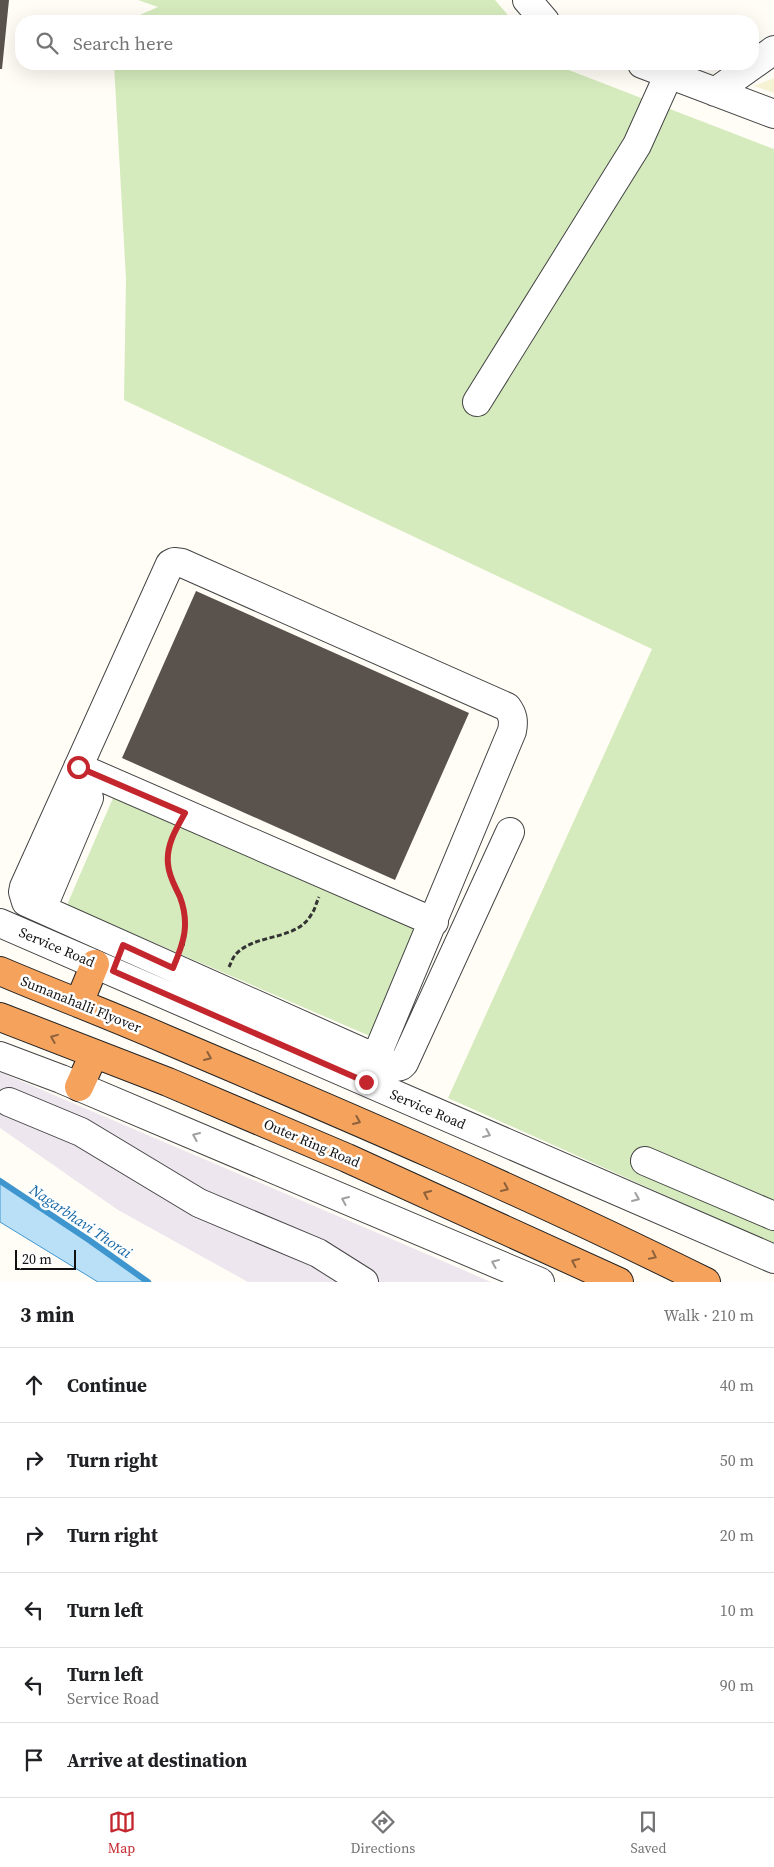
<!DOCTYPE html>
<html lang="en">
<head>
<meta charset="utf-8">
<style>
	body { margin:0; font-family:"Source Serif 4",serif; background:#f6f6f6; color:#202124 }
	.scale { position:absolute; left:15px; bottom:12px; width:61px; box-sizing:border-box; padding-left:5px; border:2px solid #111; border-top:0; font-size:14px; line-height:18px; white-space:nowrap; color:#111; -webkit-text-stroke:4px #fff; paint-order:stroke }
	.stop { position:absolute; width:15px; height:15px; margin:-11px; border:4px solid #c4262e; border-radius:50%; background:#fff }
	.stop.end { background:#c4262e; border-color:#fff; box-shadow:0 1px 5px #0008 }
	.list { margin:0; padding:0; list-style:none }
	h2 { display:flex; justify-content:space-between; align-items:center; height:65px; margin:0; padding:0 20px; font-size:21px }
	h2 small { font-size:16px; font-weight:400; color:#757577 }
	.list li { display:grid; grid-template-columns:32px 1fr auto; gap:15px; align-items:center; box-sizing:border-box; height:75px; padding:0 20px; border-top:1px solid #e0e0e0 }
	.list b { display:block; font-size:19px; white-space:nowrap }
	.list p { margin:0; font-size:16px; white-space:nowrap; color:#757577 }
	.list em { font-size:16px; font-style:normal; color:#757577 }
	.icon { flex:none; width:28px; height:28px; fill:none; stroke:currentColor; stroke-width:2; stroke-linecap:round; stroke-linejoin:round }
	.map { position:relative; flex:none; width:774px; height:1282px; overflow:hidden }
	.search { position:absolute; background:#fff; box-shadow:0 5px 20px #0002; left:15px; right:15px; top:15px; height:55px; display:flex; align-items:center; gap:12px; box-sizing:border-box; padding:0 18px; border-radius:20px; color:#757577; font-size:19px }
	.sheet { height:515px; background:#fff }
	nav { display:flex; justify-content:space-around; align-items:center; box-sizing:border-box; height:70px; border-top:1px solid #e0e0e0; background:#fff; font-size:14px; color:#757577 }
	nav a { display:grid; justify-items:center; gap:2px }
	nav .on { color:#c4262e }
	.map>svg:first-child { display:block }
	.industrial { fill:#eee6ef }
	.farmland { fill:#f6f3d4 }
	.green { fill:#d5ebbd }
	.water { fill:#b9e0f7; stroke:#3f96cf }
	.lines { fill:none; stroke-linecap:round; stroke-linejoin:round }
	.stream { stroke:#3f96cf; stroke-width:6 }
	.building { fill:#5a524d }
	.minor-casing { stroke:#444; stroke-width:30 }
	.highway-casing { stroke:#222; stroke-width:30 }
	.path { stroke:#333; stroke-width:3; stroke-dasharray:5 2.5; stroke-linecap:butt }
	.minor { stroke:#fff; stroke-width:28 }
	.highway { stroke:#f5a25d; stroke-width:28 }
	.oneway { stroke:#8e613b }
	.oneway2 { stroke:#a0a0a0 }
	.route { stroke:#c4262e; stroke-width:6 }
	.labels { text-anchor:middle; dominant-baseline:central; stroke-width:5; stroke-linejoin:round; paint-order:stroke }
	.street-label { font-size:14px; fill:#111; stroke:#fff }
	.water-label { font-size:15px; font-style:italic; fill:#1768a6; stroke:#fff }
</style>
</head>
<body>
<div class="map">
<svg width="774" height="1282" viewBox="0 0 774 1282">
	<rect width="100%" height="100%" fill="#fffdf5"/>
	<path class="industrial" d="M0,1072L415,1249L491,1282H248L118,1210L0,1128Z"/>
	<path class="farmland" d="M774,78V93L754,86Z"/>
	<path class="green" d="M138,0H495L513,21H126L158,7Z
		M114,64H553L774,149V1244L448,1098L652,649L124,400L126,279Z
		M113,798L418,930L372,1037L67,905Z"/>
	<path class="water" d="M0,1181L89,1240L148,1282H98L0,1222Z"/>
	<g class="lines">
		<path class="stream" d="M0,1181L89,1240L148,1282"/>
	</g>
	<path class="building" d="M0,0H9L2,69H0Z
		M196,591L469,713L395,880L122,758Z"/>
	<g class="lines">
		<defs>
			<path id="minor" d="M527,0L545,21
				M642,64L774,114
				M715,92L774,50
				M477,402L637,145L669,74
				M78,767L434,922
				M42,909L89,798
				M0,923L774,1259
				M0,1056L61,1079L540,1282
				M376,1057L512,731C514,721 513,715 507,707L182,563L174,562L170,564L24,887L23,892L26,902L396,1067L401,1066L404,1063L510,832
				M9,1102L81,1132L199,1203L318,1253L364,1282
				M645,1161L774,1216"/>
			<path id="highway" d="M0,971C54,994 110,1015 165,1039C347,1116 529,1194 706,1282
				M79,1003L95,964
				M0,1017L168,1082L347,1158L619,1282
				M79,1087L94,1054"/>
		</defs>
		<use href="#minor" class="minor-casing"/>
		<use href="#highway" class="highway-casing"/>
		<path class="path" d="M174,834C158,864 176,880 183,907C187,920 186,933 183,946
			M229,967C231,963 233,957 236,954C256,933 296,941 311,915C315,910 316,903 319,897"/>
		<use href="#minor" class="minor"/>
		<use href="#highway" class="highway"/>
	</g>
	<defs><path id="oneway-chevron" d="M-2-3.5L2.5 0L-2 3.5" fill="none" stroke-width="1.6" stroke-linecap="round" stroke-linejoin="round" transform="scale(1.25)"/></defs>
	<g class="oneway">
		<use href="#oneway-chevron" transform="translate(54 1038) rotate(-158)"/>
		<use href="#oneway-chevron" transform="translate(208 1057) rotate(23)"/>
		<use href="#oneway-chevron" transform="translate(357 1121) rotate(23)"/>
		<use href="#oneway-chevron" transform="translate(505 1188) rotate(24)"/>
		<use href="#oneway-chevron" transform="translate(427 1194) rotate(-155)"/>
		<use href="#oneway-chevron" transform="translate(653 1256) rotate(26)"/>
		<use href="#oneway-chevron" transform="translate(575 1262) rotate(-155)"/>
	</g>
	<g class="oneway2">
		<use href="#oneway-chevron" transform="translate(487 1134) rotate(23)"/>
		<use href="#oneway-chevron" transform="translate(196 1136) rotate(-157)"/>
		<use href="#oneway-chevron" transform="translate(636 1198) rotate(23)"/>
		<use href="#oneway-chevron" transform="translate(345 1200) rotate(-157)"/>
		<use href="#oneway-chevron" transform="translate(495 1263) rotate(-157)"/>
	</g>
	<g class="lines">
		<path class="route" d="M78,767L185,813C176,829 166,845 168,864C169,877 175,886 180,897C190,924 184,942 173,968L123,945L113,971L366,1082"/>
	</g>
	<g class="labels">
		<g class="street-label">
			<text transform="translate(57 947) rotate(23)">Service Road</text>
			<text transform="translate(81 1004) rotate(22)">Sumanahalli Flyover</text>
			<text transform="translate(428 1109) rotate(23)">Service Road</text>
			<text transform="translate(312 1143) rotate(23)">Outer Ring Road</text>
		</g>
		<g class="water-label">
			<text transform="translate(81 1221) rotate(34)">Nagarbhavi Thorai</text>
		</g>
	</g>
</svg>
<div class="scale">20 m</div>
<div class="stop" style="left:78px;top:767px"></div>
<div class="stop end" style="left:366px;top:1082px"></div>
<div class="search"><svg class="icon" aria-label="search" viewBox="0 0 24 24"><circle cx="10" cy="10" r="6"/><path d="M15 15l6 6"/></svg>Search here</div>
</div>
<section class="sheet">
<h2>3 min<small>Walk · 210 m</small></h2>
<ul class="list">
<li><svg class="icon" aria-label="ahead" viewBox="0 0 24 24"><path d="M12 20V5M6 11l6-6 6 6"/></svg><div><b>Continue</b></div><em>40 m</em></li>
<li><svg class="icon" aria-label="right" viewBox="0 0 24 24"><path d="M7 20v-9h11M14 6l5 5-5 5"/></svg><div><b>Turn right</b></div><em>50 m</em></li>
<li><svg class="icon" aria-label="right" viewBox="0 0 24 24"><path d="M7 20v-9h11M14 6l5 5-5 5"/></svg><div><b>Turn right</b></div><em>20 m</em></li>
<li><svg class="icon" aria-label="left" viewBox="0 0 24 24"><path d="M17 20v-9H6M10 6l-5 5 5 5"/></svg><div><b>Turn left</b></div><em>10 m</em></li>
<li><svg class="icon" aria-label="left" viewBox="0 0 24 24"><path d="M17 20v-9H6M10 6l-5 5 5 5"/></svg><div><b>Turn left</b><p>Service Road</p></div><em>90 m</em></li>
<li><svg class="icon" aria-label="arrive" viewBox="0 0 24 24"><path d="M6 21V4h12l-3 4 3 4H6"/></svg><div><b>Arrive at destination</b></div></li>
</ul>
</section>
<nav>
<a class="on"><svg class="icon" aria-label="map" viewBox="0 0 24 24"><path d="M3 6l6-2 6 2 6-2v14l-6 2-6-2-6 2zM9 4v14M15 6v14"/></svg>Map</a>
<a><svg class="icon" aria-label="directions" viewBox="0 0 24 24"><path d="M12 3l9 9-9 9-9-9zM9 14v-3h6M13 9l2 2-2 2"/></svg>Directions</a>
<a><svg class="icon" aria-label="saved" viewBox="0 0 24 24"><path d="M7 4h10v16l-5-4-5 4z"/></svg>Saved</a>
</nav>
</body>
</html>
